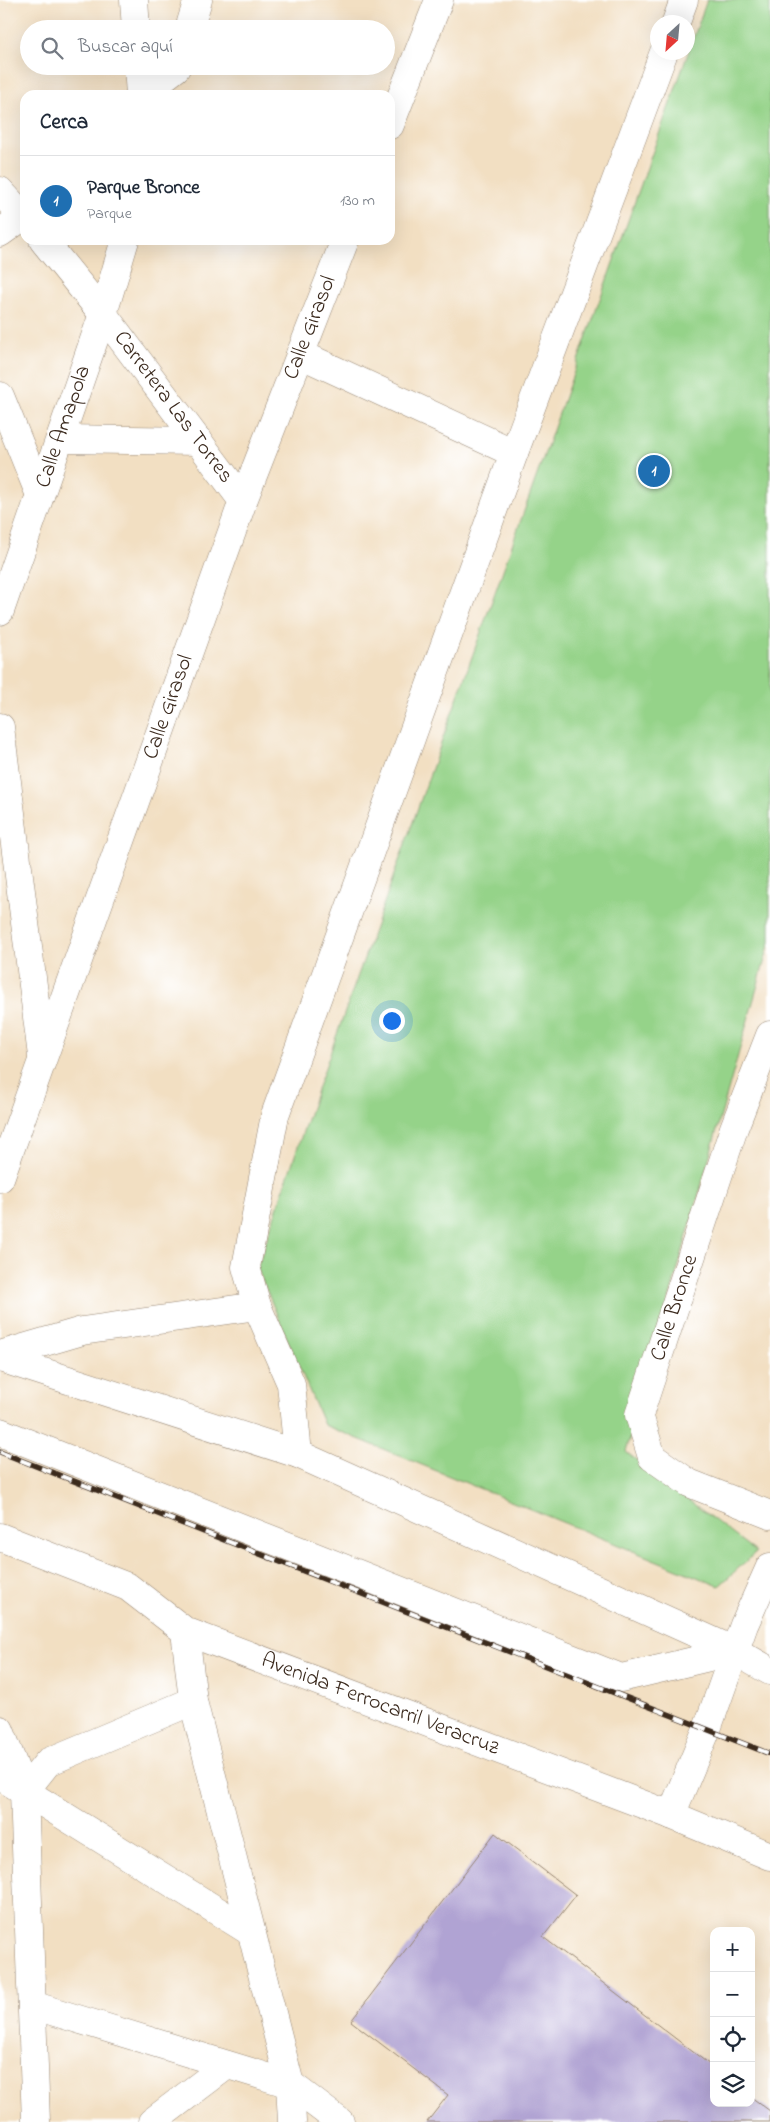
<!DOCTYPE html>
<html lang="es">
<head>
<meta charset="utf-8">
<style>
	body { margin:0; font-family:"Indie Flower",sans-serif; background:#f6f6f7; color:#1f2937 }
	.controls { position:absolute; right:15px; bottom:15px; display:grid; overflow:hidden; border-radius:10px; box-shadow:0 5px 20px #0002 }
	.controls button { width:45px; height:45px; display:grid; place-items:center; padding:0; border:0; border-bottom:1px solid #e0e1e3; background:#fff; color:#1f2937; font:25px sans-serif }
	.compass { position:absolute; left:650px; top:15px; width:45px; height:45px; border-radius:50%; background:#fff; box-shadow:0 5px 20px #0002; rotate:206deg }
	.you { position:absolute; left:391px; top:1020px; width:18px; height:18px; margin:-12px; border:4px solid #fff; border-radius:50%; background:#1a73e8; box-shadow:0 0 0 8px #1a73e833 }
	.badge { display:grid; place-items:center; width:32px; height:32px; border-radius:50%; background:#1f6fb2; color:#fff; font-size:16px; font-weight:700 }
	.pin { position:absolute; translate:-50% -50%; border:2px solid #fff; box-shadow:0 1px 5px #0006 }
	.list { margin:0; padding:0; list-style:none }
	h2 { display:flex; justify-content:space-between; align-items:center; height:65px; margin:0; padding:0 20px; font-size:21px }
	h2 small { font-size:16px; font-weight:400; color:#747a83 }
	.list li { display:grid; grid-template-columns:32px 1fr auto; gap:15px; align-items:center; box-sizing:border-box; height:90px; padding:0 20px; border-top:1px solid #e0e1e3 }
	.list b { display:block; font-size:19px; white-space:nowrap }
	.list p { margin:0; font-size:16px; white-space:nowrap; color:#747a83 }
	.list em { font-size:16px; font-style:normal; color:#747a83 }
	.icon { flex:none; width:28px; height:28px; fill:none; stroke:currentColor; stroke-width:2; stroke-linecap:round; stroke-linejoin:round }
	.map { position:relative; flex:none; width:770px; height:2122px; overflow:hidden }
	.search { position:absolute; background:#fff; box-shadow:0 5px 20px #0002; left:20px; top:20px; width:375px; height:55px; display:flex; align-items:center; gap:12px; box-sizing:border-box; padding:0 18px; border-radius:28px; color:#747a83; font-size:19px }
	.panel { position:absolute; background:#fff; box-shadow:0 5px 20px #0002; left:20px; top:90px; width:375px; height:155px; border-radius:15px }
	.map>svg:first-child { display:block }
	.green { fill:#95d389; stroke:#687e54 }
	.building { fill:#b0a3d3 }
	.lines { fill:none; stroke-linecap:round; stroke-linejoin:round }
	.minor-casing { stroke:#968470; stroke-width:29 }
	.minor { stroke:#fff; stroke-width:28 }
	.rail-casing { stroke:#3b2a1e; stroke-width:5.5 }
	.rail { stroke:#fff; stroke-width:4; stroke-dasharray:11; stroke-linecap:butt }
	.labels { text-anchor:middle; dominant-baseline:central; stroke-width:5; stroke-linejoin:round; paint-order:stroke }
	.street-label { font-size:22px; fill:#3b2a1e; stroke:#fff }
</style>
</head>
<body>
<div class="map">
<svg width="770" height="2122" viewBox="0 0 770 2122">
	<rect width="100%" height="100%" fill="#fff"/>
	<filter id="ink" filterUnits="userSpaceOnUse"><feTurbulence type="fractalNoise" baseFrequency=".02" numOctaves="2"/><feDisplacementMap in="SourceGraphic" scale="10" xChannelSelector="R" yChannelSelector="G"/><feConvolveMatrix kernelMatrix="1 2 1 2 8 2 1 2 1" color-interpolation-filters="sRGB"/></filter>
	<filter id="wash" filterUnits="userSpaceOnUse"><feTurbulence type="fractalNoise" baseFrequency=".0096" numOctaves="4" result="noise"/><feDisplacementMap in="SourceGraphic" scale="20" xChannelSelector="R" yChannelSelector="G"/><feGaussianBlur stdDeviation="1.12" result="paint"/><feColorMatrix in="noise" values="0 0 0 0 0 0 0 0 0 0 0 0 0 0 0 0 0 1.4 0 .05"/><feComposite in="paint" operator="in"/></filter>
	<g filter="url(#wash)">
		<rect width="100%" height="100%" fill="#f2dfc2"/>
		<path class="green" d="M707,0H770V942L626,1452L756,1552L719,1586L324,1425L257,1268L317,1090Z"/>
		<g id="blocks">
			<path class="building" d="M495,1833L576,1895L543,1937L714,2068V2103H751V2097L770,2111V2122H427L448,2095L351,2021Z"/>
		</g>
	</g>
	<g filter="url(#ink)">
		<use href="#blocks" fill-opacity="0" stroke="#968470" stroke-width="1"/>
		<g class="lines">
			<defs>
				<g id="minor">
					<path d="M134,0L136,29"/>
					<path d="M676,22L684,0"/>
					<path d="M189,29L198,0"/>
					<path d="M138,66L140,95"/>
					<path d="M141,95L176,68"/>
					<path d="M390,125L439,0"/>
					<path d="M0,191L25,218"/>
					<path d="M0,233L25,215"/>
					<path id="s1" d="M43,240L103,314L243,501"/>
					<path d="M300,354L514,453"/>
					<path d="M0,396L40,495"/>
					<path d="M60,439L199,441"/>
					<path id="s2" d="M0,611L103,314L125,240"/>
					<path d="M0,727L42,1056"/>
					<path d="M770,1035L734,1128L639,1415L652,1457L689,1483L770,1515"/>
					<path id="s3" d="M0,1178L243,501L345,240"/>
					<path d="M0,1355L82,1331L257,1306"/>
					<path d="M0,1358L298,1454L735,1651L770,1671"/>
					<path d="M0,1432L621,1678L735,1651"/>
					<path d="M298,1454L291,1384L257,1306L246,1267L275,1115L514,453L664,52"/>
					<path id="s4" d="M0,1537L128,1587L185,1631L671,1815L770,1856"/>
					<path d="M185,1631L193,1701L290,2084L292,2122"/>
					<path d="M0,1730L24,1792"/>
					<path d="M0,1776L251,1932"/>
					<path d="M671,1815L707,1729L744,1625L770,1567"/>
					<path d="M32,2005L290,2084L340,2122"/>
					<path d="M36,2122L24,1792L48,1762L193,1701"/>
					<path d="M152,2122L227,2065"/>
				</g>
			</defs>
			<use href="#minor" class="minor-casing"/>
			<use href="#minor" class="minor"/>
			<defs>
				<path id="rail" d="M0,1452L770,1754"/>
			</defs>
			<use href="#rail" class="rail-casing"/>
			<use href="#rail" class="rail"/>
		</g>
	</g>
	<g class="labels">
		<g class="street-label">
			<text stroke="none"><textPath href="#s3" startOffset="905">Calle Girasol</textPath></text>
			<text stroke="none"><textPath href="#s1" startOffset="212">Carretera Las Torres</textPath></text>
			<text stroke="none"><textPath href="#s2" startOffset="195">Calle Amapola</textPath></text>
			<text stroke="none"><textPath href="#s3" startOffset="500">Calle Girasol</textPath></text>
			<text transform="translate(675 1308) rotate(-72)">Calle Bronce</text>
			<text stroke="none"><textPath href="#s4" startOffset="418">Avenida Ferrocarril Veracruz</textPath></text>
		</g>
	</g>
</svg>
<div class="controls">
<button>+</button>
<button>−</button>
<button><svg class="icon" aria-label="locate" viewBox="0 0 24 24"><circle cx="12" cy="12" r="6"/><path d="M12 2v4M12 18v4M2 12h4M18 12h4"/></svg></button>
<button><svg class="icon" aria-label="layers" viewBox="0 0 24 24"><path d="M12 4l9 5-9 5-9-5zM3 14l9 5 9-5"/></svg></button>
</div>
<svg class="compass" viewBox="-18 -18 36 36"><path d="M0-13l5 13h-10z" fill="#e53935"/><path d="M0 13l5-13h-10z" fill="#747a83"/></svg>
<div class="you"></div>
<div class="pin badge" style="left:654px;top:471px">1</div>
<div class="search"><svg class="icon" aria-label="search" viewBox="0 0 24 24"><circle cx="10" cy="10" r="6"/><path d="M15 15l6 6"/></svg>Buscar aquí</div>
<section class="panel">
<h2>Cerca<small></small></h2>
<ul class="list">
<li><span class="badge">1</span><div><b>Parque Bronce</b><p>Parque</p></div><em>130 m</em></li>
</ul>
</section>
</div>
</body>
</html>
